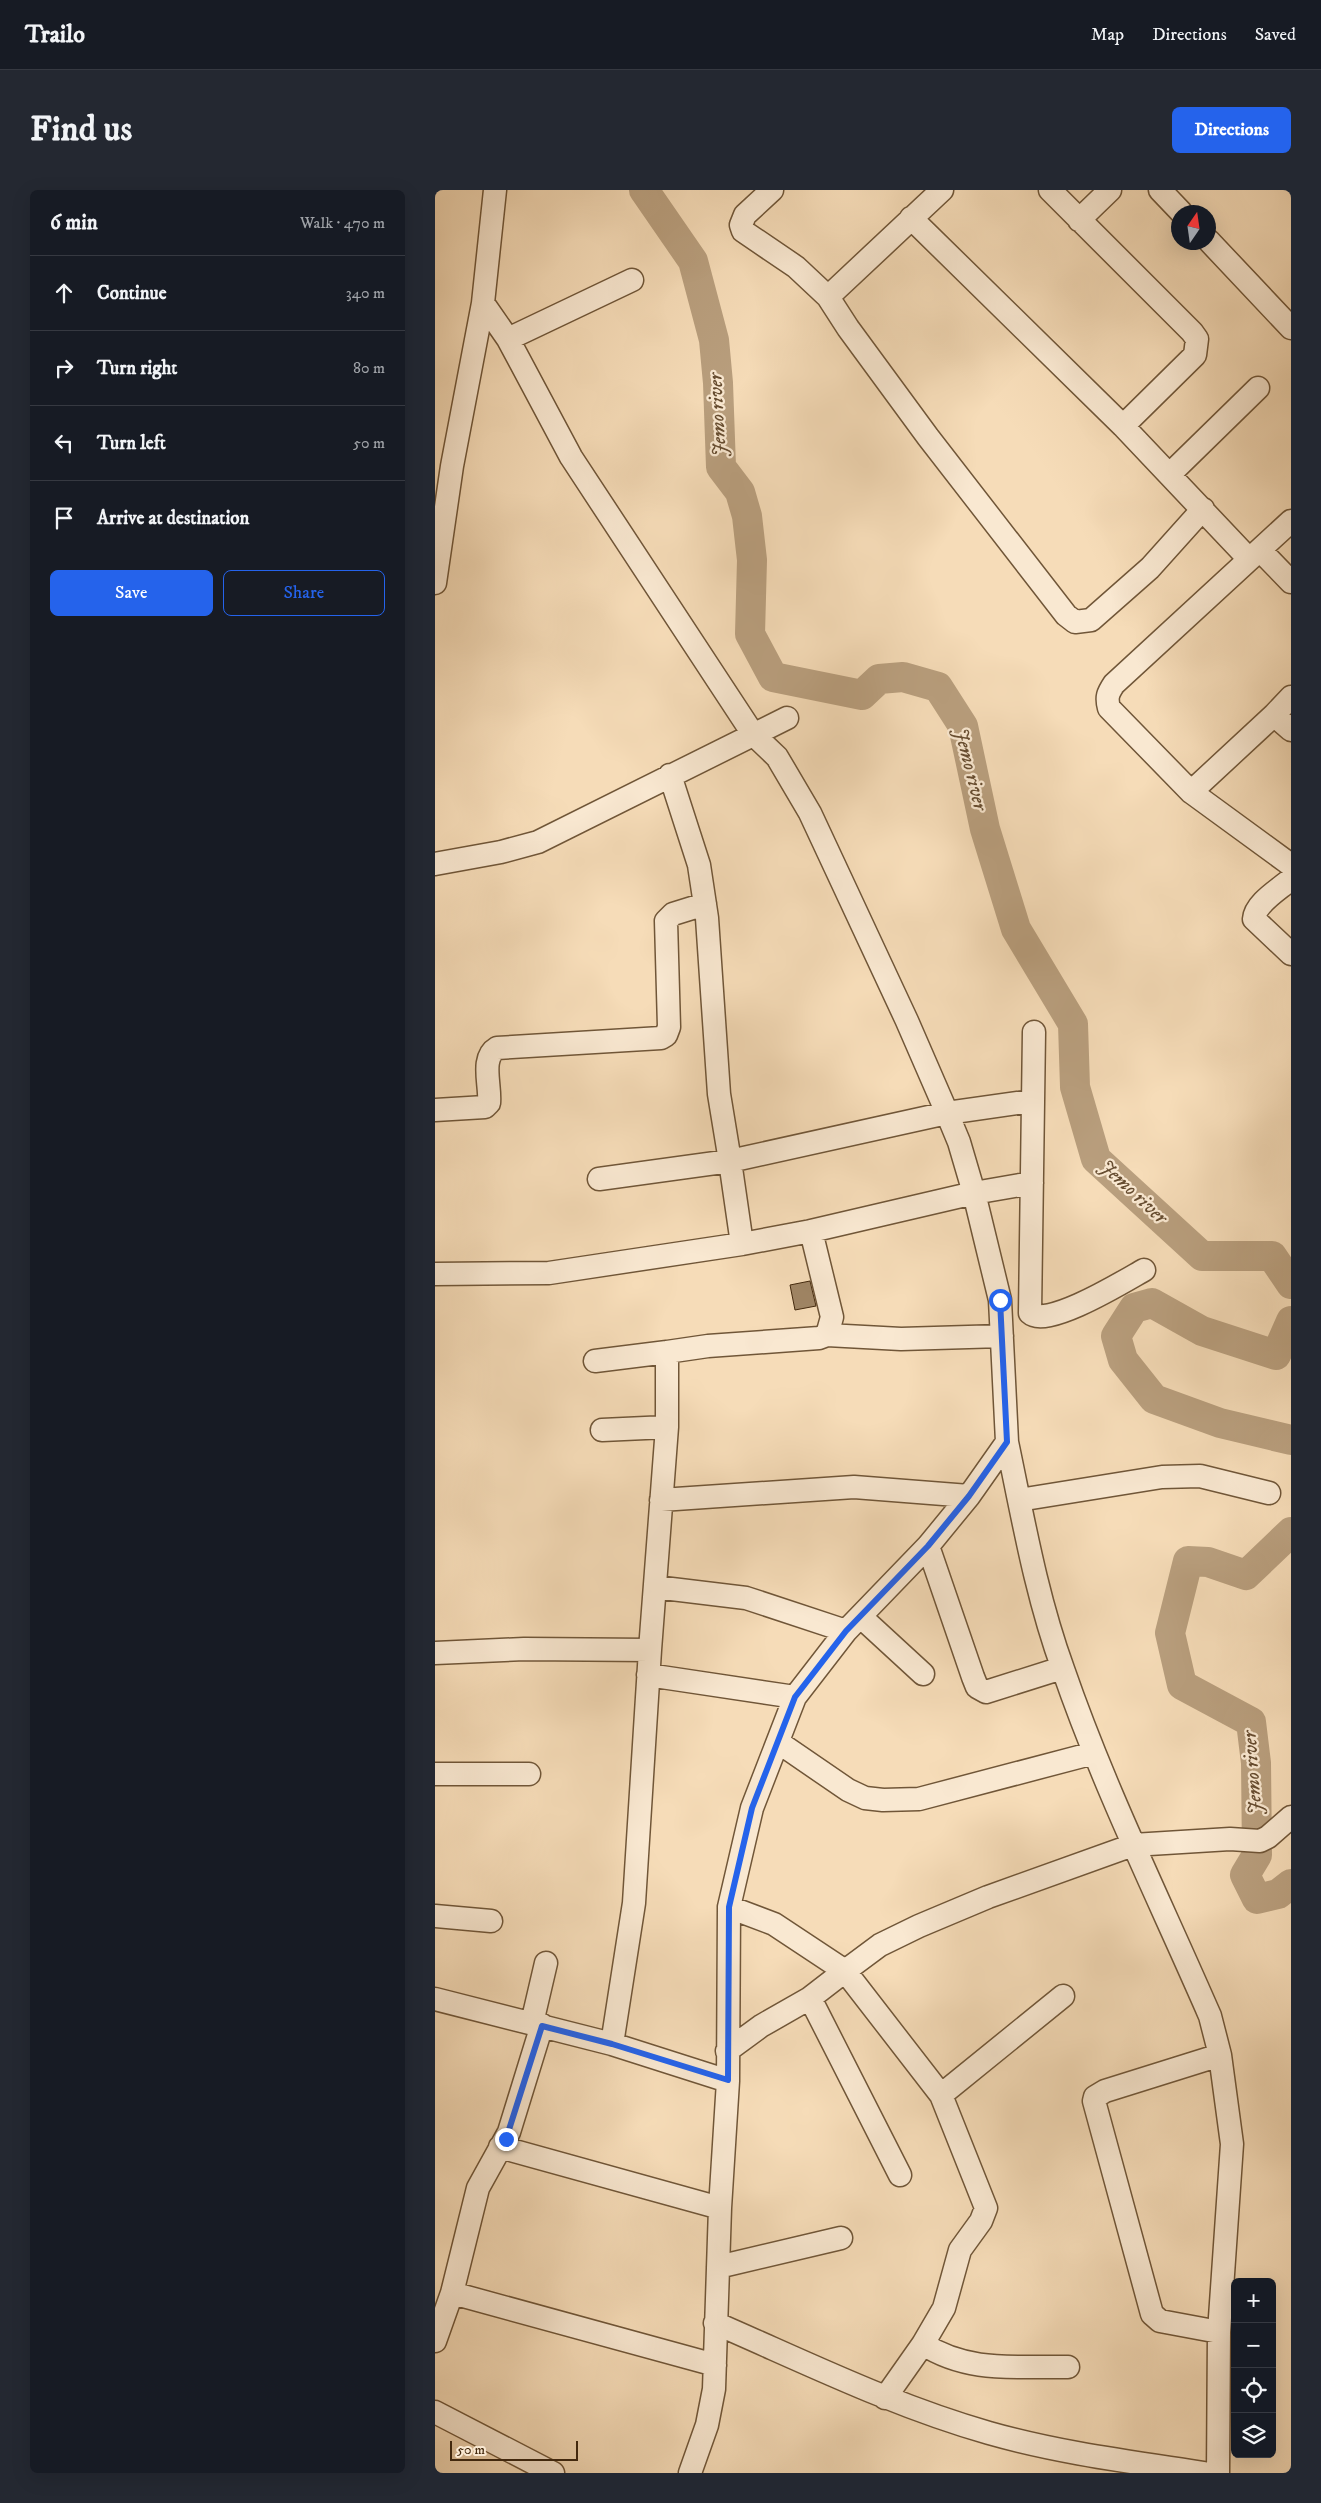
<!DOCTYPE html>
<html lang="en">
<head>
<meta charset="utf-8">
<style>
	body { margin:0; font-family:"IM FELL DW Pica",serif; background:#242831; color:#f1f3f6 }
	.controls { position:absolute; right:15px; bottom:15px; display:grid; overflow:hidden; border-radius:8px; box-shadow:0 5px 20px #0002 }
	.controls button { width:45px; height:45px; display:grid; place-items:center; padding:0; border:0; border-bottom:1px solid #363941; background:#171b24; color:#f1f3f6; font:25px sans-serif }
	.compass { position:absolute; left:736px; top:15px; width:45px; height:45px; border-radius:50%; background:#171b24; box-shadow:0 5px 20px #0002; rotate:13deg }
	.scale { position:absolute; left:15px; bottom:12px; width:128px; box-sizing:border-box; padding-left:5px; border:2px solid #43290e; border-top:0; font-size:14px; line-height:18px; white-space:nowrap; color:#43290e; -webkit-text-stroke:4px #f9e8d1; paint-order:stroke }
	.stop { position:absolute; width:15px; height:15px; margin:-11px; border:4px solid #2563eb; border-radius:50%; background:#fff }
	.stop.end { background:#2563eb; border-color:#fff; box-shadow:0 1px 5px #0008 }
	.list { margin:0; padding:0; list-style:none }
	h2 { display:flex; justify-content:space-between; align-items:center; height:65px; margin:0; padding:0 20px; font-size:21px }
	h2 small { font-size:16px; font-weight:400; color:#9ea1a6 }
	.list li { display:grid; grid-template-columns:32px 1fr auto; gap:15px; align-items:center; box-sizing:border-box; height:75px; padding:0 20px; border-top:1px solid #363941 }
	.list b { display:block; font-size:19px; white-space:nowrap }
	.list em { font-size:16px; font-style:normal; color:#9ea1a6 }
	.actions { display:flex; gap:10px; padding:15px 20px }
	.actions a { flex:1; padding:11px 0; border:1px solid #2563eb; border-radius:8px; text-align:center; font-size:18px; color:#2563eb }
	.actions .main { background:#2563eb; color:#fff }
	.icon { flex:none; width:28px; height:28px; fill:none; stroke:currentColor; stroke-width:2; stroke-linecap:round; stroke-linejoin:round }
	.map { position:relative; flex:none; width:856px; height:2283px; overflow:hidden; border-radius:8px }
	header { display:flex; align-items:center; gap:30px; box-sizing:border-box; height:70px; padding:0 25px; background:#171b24; border-bottom:1px solid #363941 }
	header strong { font-size:24px }
	nav { display:flex; gap:28px; margin-inline-start:auto; font-size:18px }
	.intro { display:flex; align-items:center; justify-content:space-between; box-sizing:border-box; height:120px; padding:0 30px }
	h1 { margin:0; font-size:35px }
	.button { padding:12px 22px; border-radius:8px; background:#2563eb; color:#fff; font-size:18px; font-weight:700 }
	main { display:flex; gap:30px; padding:0 30px }
	aside { flex:1; background:#171b24; border-radius:8px; box-shadow:0 5px 20px #0002 }
	.map>svg:first-child { display:block }
	.lines { fill:none; stroke-linecap:round; stroke-linejoin:round }
	.river { stroke:#b99f7e; stroke-width:30 }
	.building { fill:#a08666; stroke:#43290e }
	.minor-casing { stroke:#705638; stroke-width:25 }
	.minor { stroke:#f9e8d1; stroke-width:22 }
	.route { stroke:#2563eb; stroke-width:6 }
	.labels { text-anchor:middle; dominant-baseline:central; stroke-width:4.5; stroke-linejoin:round; paint-order:stroke }
	.water-label { font-size:20px; font-style:italic; fill:#664c30; stroke:#f9e8d1 }
</style>
</head>
<body>
<header>
<strong>Trailo</strong>
<nav><a>Map</a><a>Directions</a><a>Saved</a></nav>
</header>
<div class="intro"><h1>Find us</h1><a class="button">Directions</a></div>
<main>
<aside>
<h2>6 min<small>Walk · 470 m</small></h2>
<ul class="list">
<li><svg class="icon" aria-label="ahead" viewBox="0 0 24 24"><path d="M12 20V5M6 11l6-6 6 6"/></svg><div><b>Continue</b></div><em>340 m</em></li>
<li><svg class="icon" aria-label="right" viewBox="0 0 24 24"><path d="M7 20v-9h11M14 6l5 5-5 5"/></svg><div><b>Turn right</b></div><em>80 m</em></li>
<li><svg class="icon" aria-label="left" viewBox="0 0 24 24"><path d="M17 20v-9H6M10 6l-5 5 5 5"/></svg><div><b>Turn left</b></div><em>50 m</em></li>
<li><svg class="icon" aria-label="arrive" viewBox="0 0 24 24"><path d="M6 21V4h12l-3 4 3 4H6"/></svg><div><b>Arrive at destination</b></div></li>
</ul>
<div class="actions"><a class="main">Save</a><a>Share</a></div>
</aside>
<div class="map">
<svg width="856" height="2283" viewBox="0 0 856 2283">
	<rect width="100%" height="100%" fill="#f6dcb8"/>
	<filter id="stains"><feTurbulence type="fractalNoise" baseFrequency=".004" numOctaves="4"/><feColorMatrix values="0 0 0 0 .2 0 0 0 0 .09 0 0 0 0 .02 0 0 0 .5 -.17"/></filter>
	<radialGradient id="worn" r=".72"><stop offset=".6" stop-color="#630" stop-opacity="0"/><stop offset="1" stop-color="#630" stop-opacity=".3"/></radialGradient>
	<g class="lines">
		<path class="river" d="M209,0L258,71L279,150L283,193L286,277L305,302L312,326L317,370L315,444L338,487L427,505L444,489L468,487L503,497L528,536L550,639L581,739L638,834L640,897L661,969L767,1066H837L856,1094
			M856,1131L841,1165L767,1141L717,1113L699,1118L681,1146L688,1170L719,1209L785,1233L856,1250
			M856,1342L811,1385L773,1372L753,1371L735,1443L747,1495L816,1532L821,1573L822,1665L810,1685L822,1709L843,1704L856,1694"/>
	</g>
	<path class="building" d="M375,1091L381,1116L360,1120L355,1095Z"/>
	<g class="lines">
		<defs>
			<path id="minor" d="M337,0L310,25L306,35L308,41L361,77L393,107L413,138L493,247L631,425L640,432L656,430L715,378L768,319
				M615,0L757,142L762,149L760,165L688,236
				M725,0L746,22
				M476,28L688,236L814,369
				M644,30L675,0
				M774,51L856,138
				M393,107L507,0
				M73,149L197,90
				M735,284L823,198
				M856,331L679,494C673,503 671,507 674,518L756,602L856,675
				M825,360L856,392
				M0,393L17,276L48,113L60,0
				M839,525L856,540
				M235,585L264,675L272,728L284,904L295,971L512,923L597,911
				M756,602L839,525L856,507
				M0,674L66,662L103,652L352,528
				M856,689C845,699 820,713 819,729L856,764
				M599,842L595,1123C612,1139 691,1090 709,1080
				M0,920L50,917L54,913C56,896 45,868 62,858L226,848L231,845L234,837L231,731L238,724L270,714
				M164,989L295,971L307,1054
				M0,1084L114,1083L307,1054L376,1041L539,1003L524,952L512,923L472,831L375,623L342,567L318,544L136,267L73,149L48,113
				M392,1145L466,1149L567,1146
				M160,1171L232,1162
				M167,1240L232,1237
				M572,1252L565,1110L539,1003L597,993
				M226,1310L419,1297L534,1306
				M584,1310L727,1287L765,1286L834,1303
				M493,1356L538,1487L542,1497L551,1502L627,1478
				M220,1397L311,1408L411,1441
				M426,1427L488,1484
				M0,1463L89,1459L215,1460
				M213,1485L360,1507L317,1618L294,1717L293,1891L285,2018L279,2199L272,2235L255,2283
				M360,1507L411,1441L493,1356L534,1306L572,1252C588,1328 601,1405 628,1479C669,1598 725,1711 775,1826L785,1865L797,1954L784,2142L783,2283
				M343,1552L413,1600L430,1608L448,1610L484,1609L659,1563
				M0,1584H94
				M294,1717L339,1734L410,1781L445,1755L484,1736L553,1707L698,1655L795,1649L825,1651L833,1647L856,1627
				M0,1726L56,1731
				M375,1808L410,1781L506,1905L551,2018L546,2031L525,2060L509,2118L488,2154L450,2208
				M0,1809L177,1854L293,1891
				M97,1833L111,1773
				M177,1854L199,1713L215,1460L232,1237V1162L273,1156L384,1148L392,1145L397,1127L376,1041
				M292,1861L326,1836L375,1808L465,1985
				M506,1905L628,1806
				M65,1957L285,2018
				M283,2077L406,2048
				M17,2103L280,2175
				M280,2133C370,2172 459,2216 554,2243C624,2263 697,2272 769,2283
				M784,2142L725,2131L717,2124L659,1911L660,1907L670,1901L785,1865
				M0,2151L17,2103L43,1998L74,1942L107,1835
				M488,2154C533,2183 580,2176 633,2177
				M0,2222L118,2283"/>
		</defs>
		<use href="#minor" class="minor-casing"/>
		<use href="#minor" class="minor"/>
	</g>
	<g class="lines">
		<path class="route" d="M71,1949L107,1836L177,1854L293,1890L294,1717L317,1618L360,1507L411,1441L493,1356L534,1306L572,1252L565,1110"/>
	</g>
	<g class="labels">
		<g class="water-label">
			<text transform="translate(283 225) rotate(-93)">Jemo river</text>
			<text transform="translate(535 579) rotate(76)">Jemo river</text>
			<text transform="translate(698 1002) rotate(43)">Jemo river</text>
			<text transform="translate(818 1583) rotate(-94)">Jemo river</text>
		</g>
	</g>
	<rect width="100%" height="100%" filter="url(#stains)"/>
	<rect width="100%" height="100%" fill="url(#worn)"/>
</svg>
<div class="controls">
<button>+</button>
<button>−</button>
<button><svg class="icon" aria-label="locate" viewBox="0 0 24 24"><circle cx="12" cy="12" r="6"/><path d="M12 2v4M12 18v4M2 12h4M18 12h4"/></svg></button>
<button><svg class="icon" aria-label="layers" viewBox="0 0 24 24"><path d="M12 4l9 5-9 5-9-5zM3 14l9 5 9-5"/></svg></button>
</div>
<svg class="compass" viewBox="-18 -18 36 36"><path d="M0-13l5 13h-10z" fill="#e53935"/><path d="M0 13l5-13h-10z" fill="#9ea1a6"/></svg>
<div class="scale">50 m</div>
<div class="stop" style="left:565px;top:1110px"></div>
<div class="stop end" style="left:71px;top:1949px"></div>
</div>
</main>
</body>
</html>
